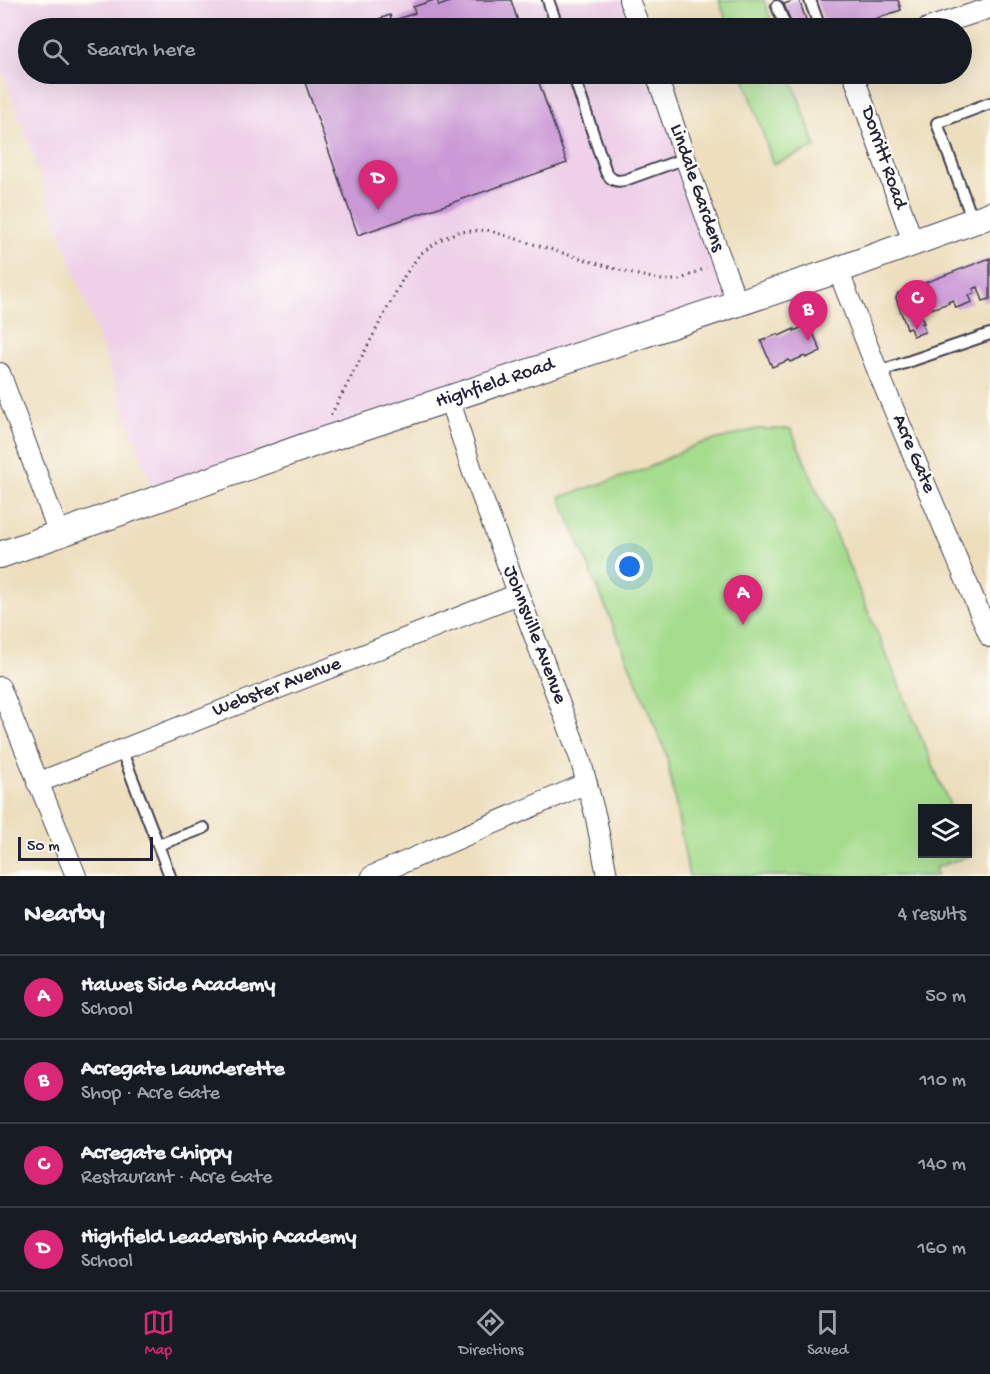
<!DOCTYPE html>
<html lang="en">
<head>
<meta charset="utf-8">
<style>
	body { margin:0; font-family:"Gochi Hand",sans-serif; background:#242831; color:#f1f3f6 }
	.controls { position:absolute; right:18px; bottom:18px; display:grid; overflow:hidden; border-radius:0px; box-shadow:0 6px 24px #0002 }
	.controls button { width:54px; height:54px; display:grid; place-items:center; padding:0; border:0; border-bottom:2px solid #363941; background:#171b24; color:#f1f3f6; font:30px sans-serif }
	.scale { position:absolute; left:18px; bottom:15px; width:135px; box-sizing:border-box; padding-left:6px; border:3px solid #22223b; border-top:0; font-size:16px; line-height:21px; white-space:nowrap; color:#22223b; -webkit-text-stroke:4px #fdfcf7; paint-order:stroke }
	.you { position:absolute; left:630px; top:567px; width:21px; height:21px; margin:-15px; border:4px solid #fff; border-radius:50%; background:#1a73e8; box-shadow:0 0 0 9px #1a73e833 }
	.badge { display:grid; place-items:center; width:39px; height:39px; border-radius:50%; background:#db2777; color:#fff; font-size:20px; font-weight:700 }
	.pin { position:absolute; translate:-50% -50px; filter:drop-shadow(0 2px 3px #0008) }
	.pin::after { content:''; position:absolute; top:32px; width:21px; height:18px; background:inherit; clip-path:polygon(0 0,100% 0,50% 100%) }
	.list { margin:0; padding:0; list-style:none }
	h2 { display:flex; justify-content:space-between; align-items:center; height:78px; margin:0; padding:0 24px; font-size:26px }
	h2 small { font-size:20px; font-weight:400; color:#9ea1a6 }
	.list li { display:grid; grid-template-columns:39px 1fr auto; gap:18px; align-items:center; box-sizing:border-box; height:84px; padding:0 24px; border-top:2px solid #363941 }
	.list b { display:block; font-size:22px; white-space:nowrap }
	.list p { margin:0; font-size:20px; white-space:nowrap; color:#9ea1a6 }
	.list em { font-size:20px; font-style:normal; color:#9ea1a6 }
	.icon { flex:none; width:33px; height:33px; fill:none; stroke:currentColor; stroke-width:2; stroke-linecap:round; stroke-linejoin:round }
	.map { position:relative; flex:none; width:990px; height:876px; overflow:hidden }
	.search { position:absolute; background:#171b24; box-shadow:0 6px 24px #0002; left:18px; right:18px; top:18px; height:66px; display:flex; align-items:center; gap:15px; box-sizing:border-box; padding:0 21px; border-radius:33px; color:#9ea1a6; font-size:22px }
	.sheet { height:414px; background:#171b24 }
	nav { display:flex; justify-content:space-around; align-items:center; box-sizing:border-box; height:84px; border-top:2px solid #363941; background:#171b24; font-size:16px; color:#9ea1a6 }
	nav a { display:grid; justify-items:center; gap:3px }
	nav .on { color:#db2777 }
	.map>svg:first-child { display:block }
	.built { fill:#eed0e8 }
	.green { fill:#a5dc8e; stroke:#647f64; stroke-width:1.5 }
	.building { fill:#cb9ad6 }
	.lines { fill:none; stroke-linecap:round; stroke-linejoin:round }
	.service-casing { stroke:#403e4f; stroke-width:14 }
	.minor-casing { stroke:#403e4f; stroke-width:22 }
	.tertiary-casing { stroke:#403e4f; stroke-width:28 }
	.path { stroke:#403e4f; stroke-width:3; stroke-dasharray:1.5 4.5; stroke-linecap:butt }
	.service { stroke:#fff; stroke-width:10 }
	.minor { stroke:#fff; stroke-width:20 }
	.tertiary { stroke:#fff; stroke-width:26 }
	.labels { text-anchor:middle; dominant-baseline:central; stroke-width:5; stroke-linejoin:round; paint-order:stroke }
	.street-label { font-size:20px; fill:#22223b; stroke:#fdfcf7 }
</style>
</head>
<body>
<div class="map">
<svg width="990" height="876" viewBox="0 0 990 876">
	<rect width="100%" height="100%" fill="#fdfcf7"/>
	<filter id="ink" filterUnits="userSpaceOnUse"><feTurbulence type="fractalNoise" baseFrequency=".0167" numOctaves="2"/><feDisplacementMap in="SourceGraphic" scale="12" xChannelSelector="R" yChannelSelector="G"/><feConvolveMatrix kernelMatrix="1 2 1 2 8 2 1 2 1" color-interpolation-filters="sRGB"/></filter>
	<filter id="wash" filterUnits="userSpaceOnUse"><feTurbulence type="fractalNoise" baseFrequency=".008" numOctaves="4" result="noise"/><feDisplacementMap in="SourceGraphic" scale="24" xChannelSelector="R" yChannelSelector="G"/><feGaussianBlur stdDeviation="1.35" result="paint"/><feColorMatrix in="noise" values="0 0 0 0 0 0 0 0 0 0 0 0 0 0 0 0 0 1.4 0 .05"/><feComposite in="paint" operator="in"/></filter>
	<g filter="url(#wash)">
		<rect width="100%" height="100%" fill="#eddfbe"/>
		<path class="built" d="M0,0H629L640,28H28V74H656L737,302L156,499L0,64Z"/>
		<path class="green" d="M719,0H764L774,28H729Z
			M743,74H790L816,147L773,164Z
			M757,429H791L951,808H922V854H968V847L971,855L935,868L937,876H689L666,753L560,497L643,470L695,445Z"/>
		<g id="blocks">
			<path class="building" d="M434,0H437L439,6L455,0H511L520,28H366L365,24L390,15L392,21L415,13L413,7Z
				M795,0H799L809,28H793L784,4Z
				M816,0H898L901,10L848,28H830L829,24L825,25Z
				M302,74H536L567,163L358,235Z
				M990,258V299L983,301L978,287L973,289L975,293L969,295L972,302L956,308L953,300L948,302L949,303L922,312V311H919L924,323H922L925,332L913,336L910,328L907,329L896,298L898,293Z
				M809,324L821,351L806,358L805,356L790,362L789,360L772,367L761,341L778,334L779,336L794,329V331Z"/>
		</g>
	</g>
	<g filter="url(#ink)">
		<use href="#blocks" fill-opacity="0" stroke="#403e4f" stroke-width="1.5"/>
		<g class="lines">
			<defs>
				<path id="service" d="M548,0L558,28
					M810,0L820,28
					M777,6L786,28
					M573,74L606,172C611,180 615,182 625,180L686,158
					M973,221L937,123L990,103
					M878,372L990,334
					M121,749L170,876
					M158,845L204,828"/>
				<path id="minor" d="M629,0L640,28
					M928,28L990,8
					M656,74C683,150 708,227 737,302
					M853,74L913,242
					M838,270L878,372L990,637
					M0,373L59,534
					M449,398L472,470L580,758L596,818L607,876
					M0,687L76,876
					M37,783L518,594
					M372,876L587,783"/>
				<g id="tertiary">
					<path id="s1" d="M0,555L315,443L838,270L990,215"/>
				</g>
			</defs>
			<use href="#service" class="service-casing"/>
			<use href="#minor" class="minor-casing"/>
			<use href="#tertiary" class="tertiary-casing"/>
			<path class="path" d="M331,415L405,275L420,254L440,240L457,232L487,230L629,273L662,280H679L706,268"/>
			<use href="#service" class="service"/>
			<use href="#minor" class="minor"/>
			<use href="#tertiary" class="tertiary"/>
		</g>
	</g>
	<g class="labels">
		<g class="street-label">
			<text transform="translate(883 158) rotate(71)">Dorritt Road</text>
			<text transform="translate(696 188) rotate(71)">Lindale Gardens</text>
			<text stroke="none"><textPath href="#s1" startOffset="524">Highfield Road</textPath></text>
			<text transform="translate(913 454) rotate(67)">Acre Gate</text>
			<text transform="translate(534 635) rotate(69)">Johnsville Avenue</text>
			<text transform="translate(277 688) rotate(-21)">Webster Avenue</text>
		</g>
	</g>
</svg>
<div class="controls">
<button><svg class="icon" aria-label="layers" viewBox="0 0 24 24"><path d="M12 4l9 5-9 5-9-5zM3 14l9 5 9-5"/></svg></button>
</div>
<div class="scale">50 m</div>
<div class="you"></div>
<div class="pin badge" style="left:743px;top:625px">A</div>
<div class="pin badge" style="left:808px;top:341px">B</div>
<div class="pin badge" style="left:917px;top:330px">C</div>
<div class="pin badge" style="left:378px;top:210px">D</div>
<div class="search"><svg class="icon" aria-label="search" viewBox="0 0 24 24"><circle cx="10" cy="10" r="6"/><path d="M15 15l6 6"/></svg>Search here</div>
</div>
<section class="sheet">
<h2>Nearby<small>4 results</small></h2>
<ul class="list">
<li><span class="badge">A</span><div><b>Hawes Side Academy</b><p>School</p></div><em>50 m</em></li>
<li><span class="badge">B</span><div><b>Acregate Launderette</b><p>Shop · Acre Gate</p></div><em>110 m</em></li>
<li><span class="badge">C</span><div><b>Acregate Chippy</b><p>Restaurant · Acre Gate</p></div><em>140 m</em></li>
<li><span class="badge">D</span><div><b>Highfield Leadership Academy</b><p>School</p></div><em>160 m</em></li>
</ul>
</section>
<nav>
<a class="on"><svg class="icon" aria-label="map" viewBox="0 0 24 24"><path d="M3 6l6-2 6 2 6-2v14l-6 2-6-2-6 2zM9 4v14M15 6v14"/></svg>Map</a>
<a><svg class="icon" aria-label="directions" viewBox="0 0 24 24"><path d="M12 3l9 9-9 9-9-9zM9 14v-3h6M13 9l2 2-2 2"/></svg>Directions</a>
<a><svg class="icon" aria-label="saved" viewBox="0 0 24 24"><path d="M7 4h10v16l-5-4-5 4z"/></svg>Saved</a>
</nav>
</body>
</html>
